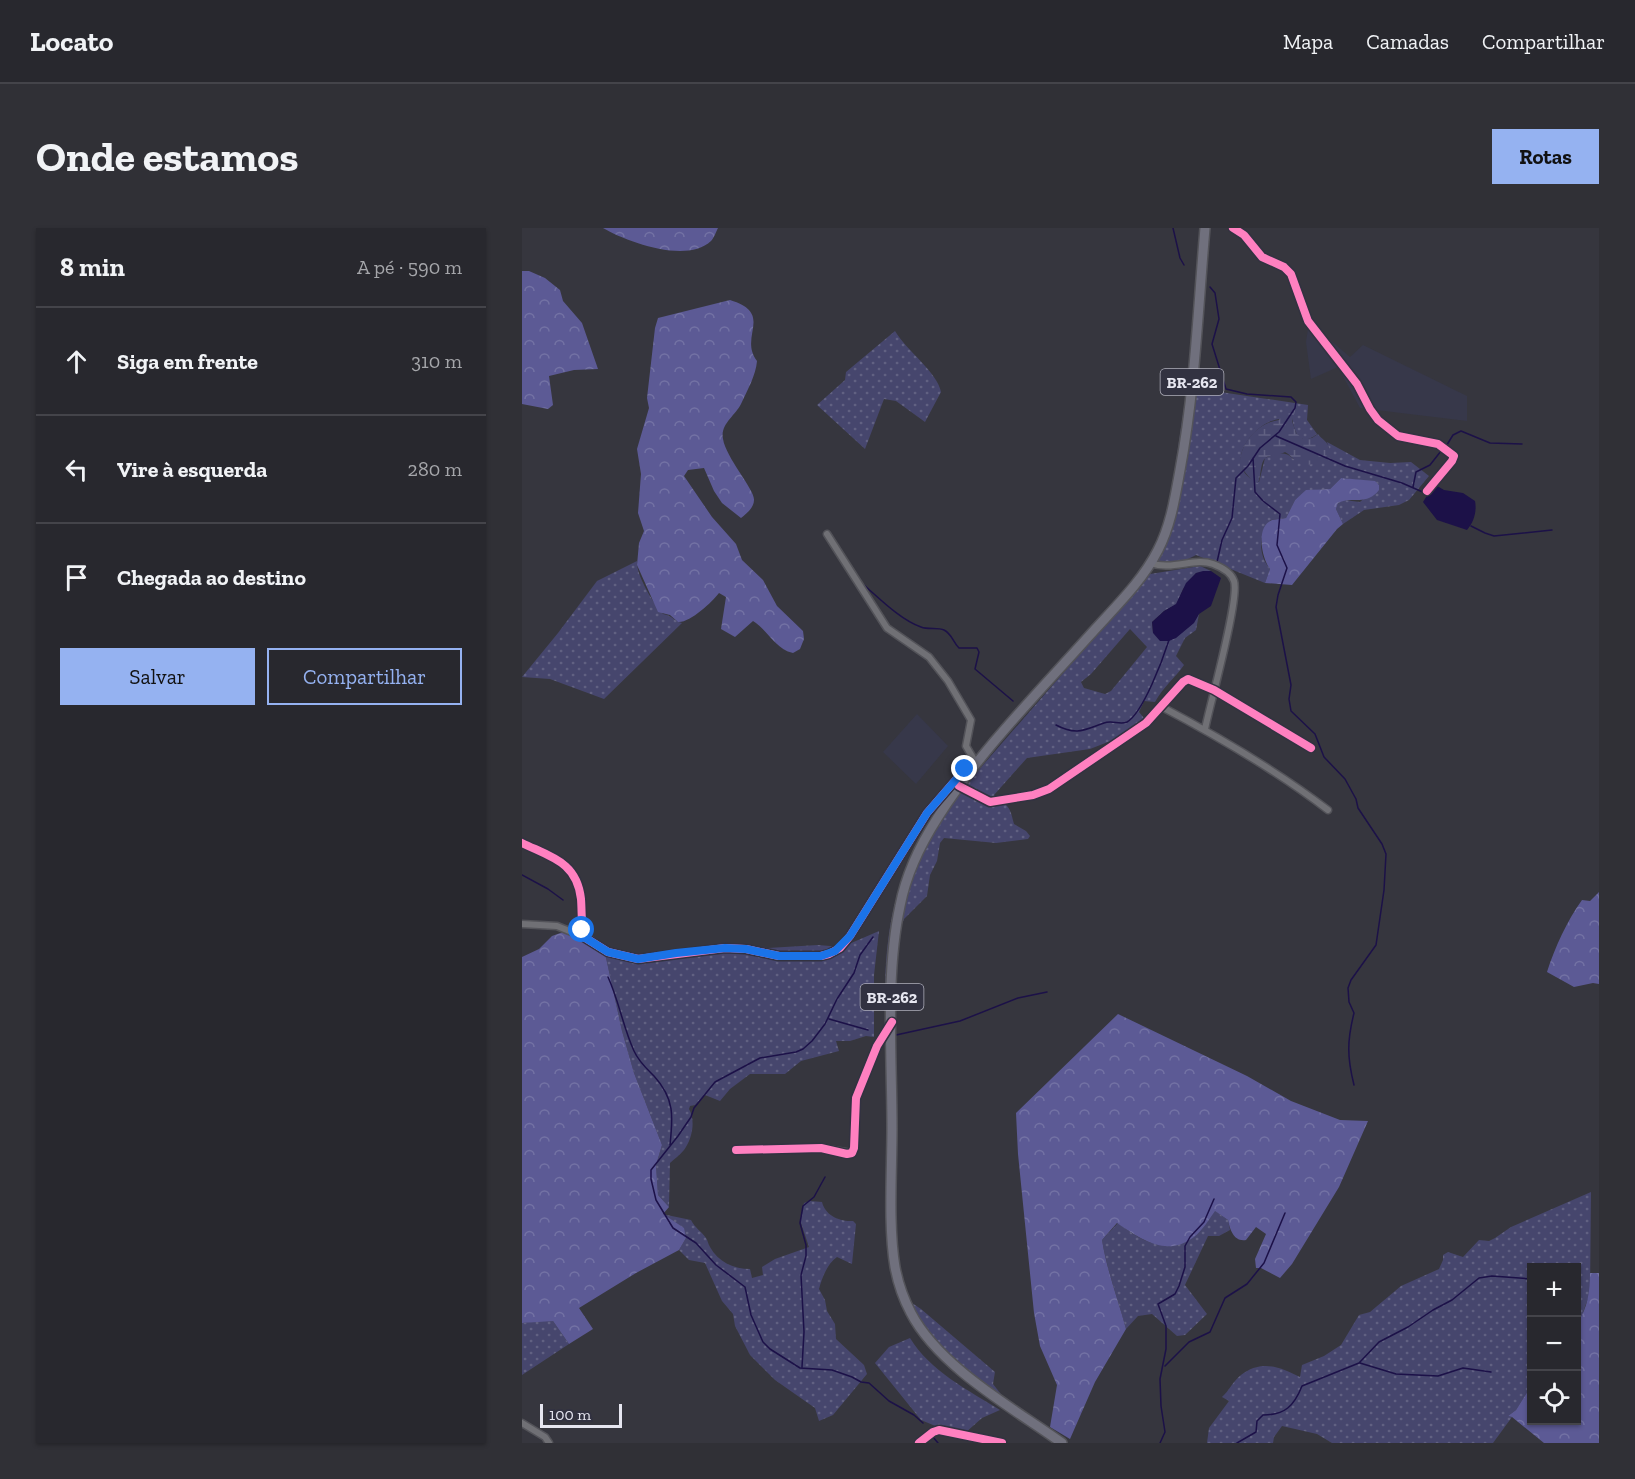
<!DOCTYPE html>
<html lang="pt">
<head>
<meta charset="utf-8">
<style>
	body { margin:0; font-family:"Zilla Slab",serif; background:#303036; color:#f1f3f6 }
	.controls { position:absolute; right:18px; bottom:18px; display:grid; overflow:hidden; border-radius:0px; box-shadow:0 2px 4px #0004 }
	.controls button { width:54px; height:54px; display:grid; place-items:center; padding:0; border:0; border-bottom:2px solid #44444a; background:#28282e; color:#f1f3f6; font:30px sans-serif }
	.scale { position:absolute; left:18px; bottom:15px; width:82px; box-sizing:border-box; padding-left:6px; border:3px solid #e6e6f0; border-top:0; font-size:16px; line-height:21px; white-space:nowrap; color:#e6e6f0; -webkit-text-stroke:4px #323241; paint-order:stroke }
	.stop { position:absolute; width:18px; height:18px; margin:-14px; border:4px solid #1a73e8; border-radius:50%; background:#fff }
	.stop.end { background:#1a73e8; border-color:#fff; box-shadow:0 2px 6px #0008 }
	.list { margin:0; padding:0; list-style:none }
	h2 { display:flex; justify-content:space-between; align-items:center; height:78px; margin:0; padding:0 24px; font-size:26px }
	h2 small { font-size:20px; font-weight:400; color:#a5a6aa }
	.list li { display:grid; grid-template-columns:39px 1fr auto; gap:18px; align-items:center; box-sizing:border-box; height:108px; padding:0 24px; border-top:2px solid #44444a }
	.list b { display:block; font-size:22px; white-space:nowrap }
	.list em { font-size:20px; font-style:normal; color:#a5a6aa }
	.actions { display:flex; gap:12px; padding:18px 24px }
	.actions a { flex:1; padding:14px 0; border:2px solid #95b2f1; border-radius:0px; text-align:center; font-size:21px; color:#95b2f1 }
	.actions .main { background:#95b2f1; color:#111 }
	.icon { flex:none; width:33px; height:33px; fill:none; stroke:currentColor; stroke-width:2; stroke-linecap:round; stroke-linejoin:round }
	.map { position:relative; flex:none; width:1077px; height:1215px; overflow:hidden; border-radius:0px }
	header { display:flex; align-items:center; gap:36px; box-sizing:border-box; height:84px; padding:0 30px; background:#28282e; border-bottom:2px solid #44444a }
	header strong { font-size:28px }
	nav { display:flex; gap:33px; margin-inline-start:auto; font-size:21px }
	.intro { display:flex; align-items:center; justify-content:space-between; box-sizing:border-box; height:144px; padding:0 36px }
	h1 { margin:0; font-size:42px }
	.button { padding:15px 27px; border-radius:0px; background:#95b2f1; color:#111; font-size:21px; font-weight:700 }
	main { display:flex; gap:36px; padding:0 36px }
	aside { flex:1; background:#28282e; border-radius:0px; box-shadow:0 2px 4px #0004 }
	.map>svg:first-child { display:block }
	.built { fill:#37384a }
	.grass { fill:url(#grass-dots); fill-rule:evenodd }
	.forest { fill:url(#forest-crowns) }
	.wetland { fill:url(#wetland-marsh) }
	.water { fill:#1c1148 }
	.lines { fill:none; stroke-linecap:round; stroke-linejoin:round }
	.stream { stroke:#1c1148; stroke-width:1.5 }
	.minor-casing { stroke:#535359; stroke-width:9 }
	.trunk-casing { stroke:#535359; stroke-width:12 }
	.minor { stroke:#707075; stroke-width:6 }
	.trunk { stroke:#70707d; stroke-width:9 }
	.cycleway-casing { stroke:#323241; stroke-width:11 }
	.cycleway { stroke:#ff80c0; stroke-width:8 }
	.route { stroke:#1a73e8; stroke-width:8 }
	.labels { text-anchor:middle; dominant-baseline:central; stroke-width:4.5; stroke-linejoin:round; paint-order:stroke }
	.shield { fill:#323241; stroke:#b0b0bc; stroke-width:1.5 }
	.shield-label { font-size:16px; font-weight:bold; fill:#e6e6f0 }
</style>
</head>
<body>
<header>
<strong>Locato</strong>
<nav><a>Mapa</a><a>Camadas</a><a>Compartilhar</a></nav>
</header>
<div class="intro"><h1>Onde estamos</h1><a class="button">Rotas</a></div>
<main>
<aside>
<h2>8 min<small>A pé · 590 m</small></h2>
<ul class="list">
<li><svg class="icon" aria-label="ahead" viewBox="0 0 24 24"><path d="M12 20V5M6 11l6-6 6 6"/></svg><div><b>Siga em frente</b></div><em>310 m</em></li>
<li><svg class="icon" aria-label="left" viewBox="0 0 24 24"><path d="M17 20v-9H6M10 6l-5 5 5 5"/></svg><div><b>Vire à esquerda</b></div><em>280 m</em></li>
<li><svg class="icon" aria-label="arrive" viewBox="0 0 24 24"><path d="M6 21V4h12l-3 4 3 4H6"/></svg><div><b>Chegada ao destino</b></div></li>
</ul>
<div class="actions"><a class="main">Salvar</a><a>Compartilhar</a></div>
</aside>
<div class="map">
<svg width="1077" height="1215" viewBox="0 0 1077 1215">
	<defs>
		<pattern id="grass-dots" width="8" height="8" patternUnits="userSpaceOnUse" patternTransform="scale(1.5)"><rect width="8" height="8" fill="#46466d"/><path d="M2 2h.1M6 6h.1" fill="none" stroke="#616182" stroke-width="1.8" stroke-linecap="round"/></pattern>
		<pattern id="forest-crowns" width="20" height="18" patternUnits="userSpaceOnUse" patternTransform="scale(1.5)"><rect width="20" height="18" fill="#5c5a95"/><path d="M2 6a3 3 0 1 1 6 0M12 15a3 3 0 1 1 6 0" fill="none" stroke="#7372a4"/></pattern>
		<pattern id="wetland-marsh" width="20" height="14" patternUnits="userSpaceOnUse" patternTransform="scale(1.5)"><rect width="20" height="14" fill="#46466d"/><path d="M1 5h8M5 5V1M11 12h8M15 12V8" fill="none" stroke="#616182"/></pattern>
	</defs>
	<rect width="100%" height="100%" fill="#36363e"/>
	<path class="built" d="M787,94L828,129L841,117L945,168V193L838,180L816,139L789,151L784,114Z
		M395,486L426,518L394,556L361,524Z"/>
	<path class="grass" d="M373,103C384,122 416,145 419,164L403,194L374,173L362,171L343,221L295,177L323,152L324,144Z
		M665,159L786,177L785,192L795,206C778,220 772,204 770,189C763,190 754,191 747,194C730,202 711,225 722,244C724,247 729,251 732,254H737L743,230C753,225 765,223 771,231L807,221L805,214L838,232L868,235L889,234L907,248L887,272L877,277L842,282L821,296L814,281L816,275L822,272L838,274L857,257L853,254L819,250L808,261L791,262L778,268L773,272L764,290L749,292C736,306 736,327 748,341L743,355L674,327L660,334L636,339L633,326L645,295Z
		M115,333C114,347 131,375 141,386C150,387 153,394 160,395L82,471L28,451L0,449L36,405L75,353Z
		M678,338L689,343L674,345L661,361L655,376L642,383L630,394L631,405C653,404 665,407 677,386L674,402L663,410L654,428L662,437C653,450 641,459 633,474L622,473L617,484L626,495L604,507L568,521L505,530L472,567C476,573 480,573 484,577C489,581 490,589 492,596L504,603L508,608L506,611L474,615L422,610L418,615L415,633L408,647L405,668L382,691L378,700L368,757L363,770C363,718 369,664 396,618C403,606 412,595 420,584L597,381L622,347ZM608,401L625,419L589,463L583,466L562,460L559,454L569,446Z
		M357,703L352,747V809L344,808L328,813H314L317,823L279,833L263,846H228L208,861L198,873L183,867L173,877L168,878L167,881C174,893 170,911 162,922C158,927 152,931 148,935L147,979L136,967L134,937L140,917L112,845L100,803L81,716L107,728H122L158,721L216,716L246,720L296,717L320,719Z
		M1069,964L1068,1067C1062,1077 1063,1085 1055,1095L1054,1040H1010L1009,1158L994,1182L986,1188L990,1189L971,1215H810L795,1206L760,1198L752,1209L751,1215H685L687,1200L707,1173L700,1169C707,1163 711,1153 719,1147C739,1131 759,1139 778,1149L780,1137L802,1128L819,1117L837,1087L848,1084L879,1058L917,1041L921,1032V1027L926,1024L941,1029L957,1012L967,1013L973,1010L989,999Z
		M288,973L300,974C303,987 317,994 331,993L334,996L330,1036L315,1029C305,1036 300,1050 297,1061L303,1072L305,1083L313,1096L314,1111L342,1137L345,1146L311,1187L297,1193L293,1180L253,1152L228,1127L213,1098L211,1086L200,1073L183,1035L167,1032L157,1022L164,1010L140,986L169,992C173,1000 179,1003 184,1010C186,1013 186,1016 188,1019C196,1034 212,1041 228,1041L230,1050L241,1047L240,1039L253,1031L287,1019L278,992L282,975Z
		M692,982L706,992L708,1002L697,1008H686L663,1057L685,1086L663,1107L655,1108L630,1086L616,1088L604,1101C596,1071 585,1042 580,1012L596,995C635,1026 664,1028 692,982Z
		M380,1073L390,1075L399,1081L473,1144L471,1156L485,1174L411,1124L401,1110Z
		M17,1093H31L47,1116L0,1147V1095Z
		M388,1110C408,1143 446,1162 478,1182L460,1190L443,1205L423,1202L399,1192L353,1135L367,1119Z"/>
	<path class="forest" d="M81,0H196C194,4 192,10 189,13C165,36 105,14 81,0Z
		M0,43H7L23,50L38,62L41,73L60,95L76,141L52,142L27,148L31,177L26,181L0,176Z
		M208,72C253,86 216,108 235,133C234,147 225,163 219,176C213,188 198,196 201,211C204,230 233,262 232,272C232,280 224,286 219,290L200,275L192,263L182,240L166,242L162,248L190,289L214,316L220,332L241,352L255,378L281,403L282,411L278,421L271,425C253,421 246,402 231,393L213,409L199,401L204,369L197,365C190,374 168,395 156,394L148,387L136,384L115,337L117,315L122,303L116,285L119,246L115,221L127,180L125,170L133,100L136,90Z
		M819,250L853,253L857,257V262C845,278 830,268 816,275L814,281L821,296L815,301L770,357L743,355L748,341C740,331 733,299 750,292C754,291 760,291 764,290L773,272L784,262L808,261Z
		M1077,664V756L1071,755L1052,759L1025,744C1033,719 1045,693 1060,672L1068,673Z
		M58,698L81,716L100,803L112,845L140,917L134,937L136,967L147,979L141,986L162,1000L164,1010L157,1022L114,1045L57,1080L71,1101L47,1116L31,1093L0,1095V729L17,721L30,708Z
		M596,786L725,848L769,873L818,892L846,893L817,959L770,1036L758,1050L739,1040H734L733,1031L744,1006L734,999L724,1012C712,1014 708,1002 706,992L693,983C687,991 681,1002 672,1009C644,1030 619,1011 595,995L580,1012C585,1043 596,1071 604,1101L573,1154L548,1211L528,1199L535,1157L518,1118L512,1085L496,926L494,885Z
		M1068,1045H1077V1215H1022L990,1189L986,1188L994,1182L1009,1158L1010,1192H1054L1055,1095C1066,1080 1068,1063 1068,1045Z"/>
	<path class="wetland" d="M771,178L774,180L770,193L774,205L781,211L790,210L796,206C799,211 807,214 807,221C806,233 788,239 779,236C772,233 769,227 763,224C757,227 754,227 748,228C737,229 740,247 736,255L731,254L718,238C717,216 735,195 757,192L763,181Z"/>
	<path class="water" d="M912,256L922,262L941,265L953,273C955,283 952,294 945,302L915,292L901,274Z
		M681,343H689L699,350L689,378L677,386L672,395L654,410L647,413H638L631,405L630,394L642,383L654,376L664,355L674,345Z"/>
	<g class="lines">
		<path class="stream" d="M651,0L658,30L662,37
			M688,59L693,65L697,91L690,116L704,161L725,166L769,169L774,174L773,180L757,204L738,220L726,238L714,250L710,290L700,312L695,334
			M754,208L823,238L880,255L903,265
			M923,220L931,207L939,203L968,215L1000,216
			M731,230L733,264L741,273L758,286L755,317L765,340L756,367L754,379L769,457L767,471L769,483L793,506L802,529L823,551L834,571L836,580L860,616L864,626L862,662L854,717L829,752L826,760L827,774L832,785C825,813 825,829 832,857
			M891,259L894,244L908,237L919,223
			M949,298L963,305L972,308L1030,302
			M342,357C358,371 379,392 399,399C406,402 416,399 422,402C430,406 431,414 437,420H455L457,424L453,441L491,473
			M534,497C555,508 562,502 582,495C590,492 598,497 605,494C621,485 641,431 647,412
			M0,647L26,661L41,672
			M351,709L338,727L332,745L315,771L303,796L290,813L281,821L274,824L238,830L193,854L172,880L169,889L156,908L129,942V951L134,972L151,1000L174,1015L194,1037L223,1059L229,1087L241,1114L248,1121L278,1140L310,1142L330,1149L339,1154L347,1155L367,1173L392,1187L401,1195
			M86,749C97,773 101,799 112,823C117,834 124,840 132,848C153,871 151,889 148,917
			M307,791L346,802
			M374,807L438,793L496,770L525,764
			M838,1135L874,1146L916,1148L941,1140L969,1144
			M643,1138L667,1114L688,1104L703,1070L725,1056L742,1035L763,985
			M280,1139L282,1104L279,1047L284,1028V1017L278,995L281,978L292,969L303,949
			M411,1209L416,1215
			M638,1215L643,1204L639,1178L638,1151L644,1121V1098L636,1076L653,1066L657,1058L663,1039V1018L668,1009L682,994L692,971
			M715,1215L734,1204L735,1193L741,1187C763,1187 772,1178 780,1158L837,1135L857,1114L886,1099L911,1082L930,1072L957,1050L970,1048L1009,1051"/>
		<defs>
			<path id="minor" d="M711,0L722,7L740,29L762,39L769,46L786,93L835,156L848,181L856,192L876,208L916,216L932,228L930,233L905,263
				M305,306L365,400L407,429L426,453L449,492L444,518L454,535
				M628,335C650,343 673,329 691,336C699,339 709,344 712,353C718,370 688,476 683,501
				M640,479C697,509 755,543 806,582
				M437,558L468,574L511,567L527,561L624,495L661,454L666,451L692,462L789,520
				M0,615C29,629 55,634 59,671C60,684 59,696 62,709L86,724L116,731L203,720L224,721L257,728H299L307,726L318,720L328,708L405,585L443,541L448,543
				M0,696L35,698L62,709
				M214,922L299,920L329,925L332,920L334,870L355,818L368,797
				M0,1195L23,1209L27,1215
				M397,1215L411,1204L417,1202L480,1215"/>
			<path id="trunk" d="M540,1215C491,1180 417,1139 389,1085C381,1070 376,1055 373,1039C366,997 370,943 370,900C370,829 363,747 378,678C384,646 398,617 416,589C458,523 514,467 567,408C591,381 620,354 636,322C649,297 653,269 658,242C673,162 676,81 683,0"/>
		</defs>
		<use href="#minor" class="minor-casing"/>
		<use href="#trunk" class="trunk-casing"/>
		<use href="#minor" class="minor"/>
		<use href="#trunk" class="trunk"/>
		<defs>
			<path id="cycleway" d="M711,0L722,7L740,29L762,39L769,46L786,93L835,156L848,181L856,192L876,208L916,216L932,228L930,233L905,263
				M437,558L468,574L511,567L527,561L624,495L661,454L666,451L692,462L789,520
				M0,615C29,629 55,634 59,671C60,684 59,696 62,709L86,724L116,731L203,720L224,721L257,728H299L307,726L318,720L328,708L405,585L443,541L448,543
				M214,922L299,920L325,926L330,925L332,920L334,870L355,818L370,794
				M397,1215L411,1204L417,1202L480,1215"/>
		</defs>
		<use href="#cycleway" class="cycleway-casing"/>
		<use href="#cycleway" class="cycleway"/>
	</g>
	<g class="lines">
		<path class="route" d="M60,702L62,709L86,724L116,731L154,725L203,720L224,721L257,728H299L313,723L328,708L405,585L443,541"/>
	</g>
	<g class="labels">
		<g class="shield">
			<rect x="638.5" y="141" width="63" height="26" rx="4.5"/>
			<rect x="338.5" y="756" width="63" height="26" rx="4.5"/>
		</g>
		<g class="shield-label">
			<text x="670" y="154">BR-262</text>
			<text x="370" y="769">BR-262</text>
		</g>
	</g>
</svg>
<div class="controls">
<button>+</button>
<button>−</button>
<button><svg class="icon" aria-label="locate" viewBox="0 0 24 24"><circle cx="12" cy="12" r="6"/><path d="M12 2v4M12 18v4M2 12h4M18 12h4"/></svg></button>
</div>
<div class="scale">100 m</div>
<div class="stop" style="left:60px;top:702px"></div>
<div class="stop end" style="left:443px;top:541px"></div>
</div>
</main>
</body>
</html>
